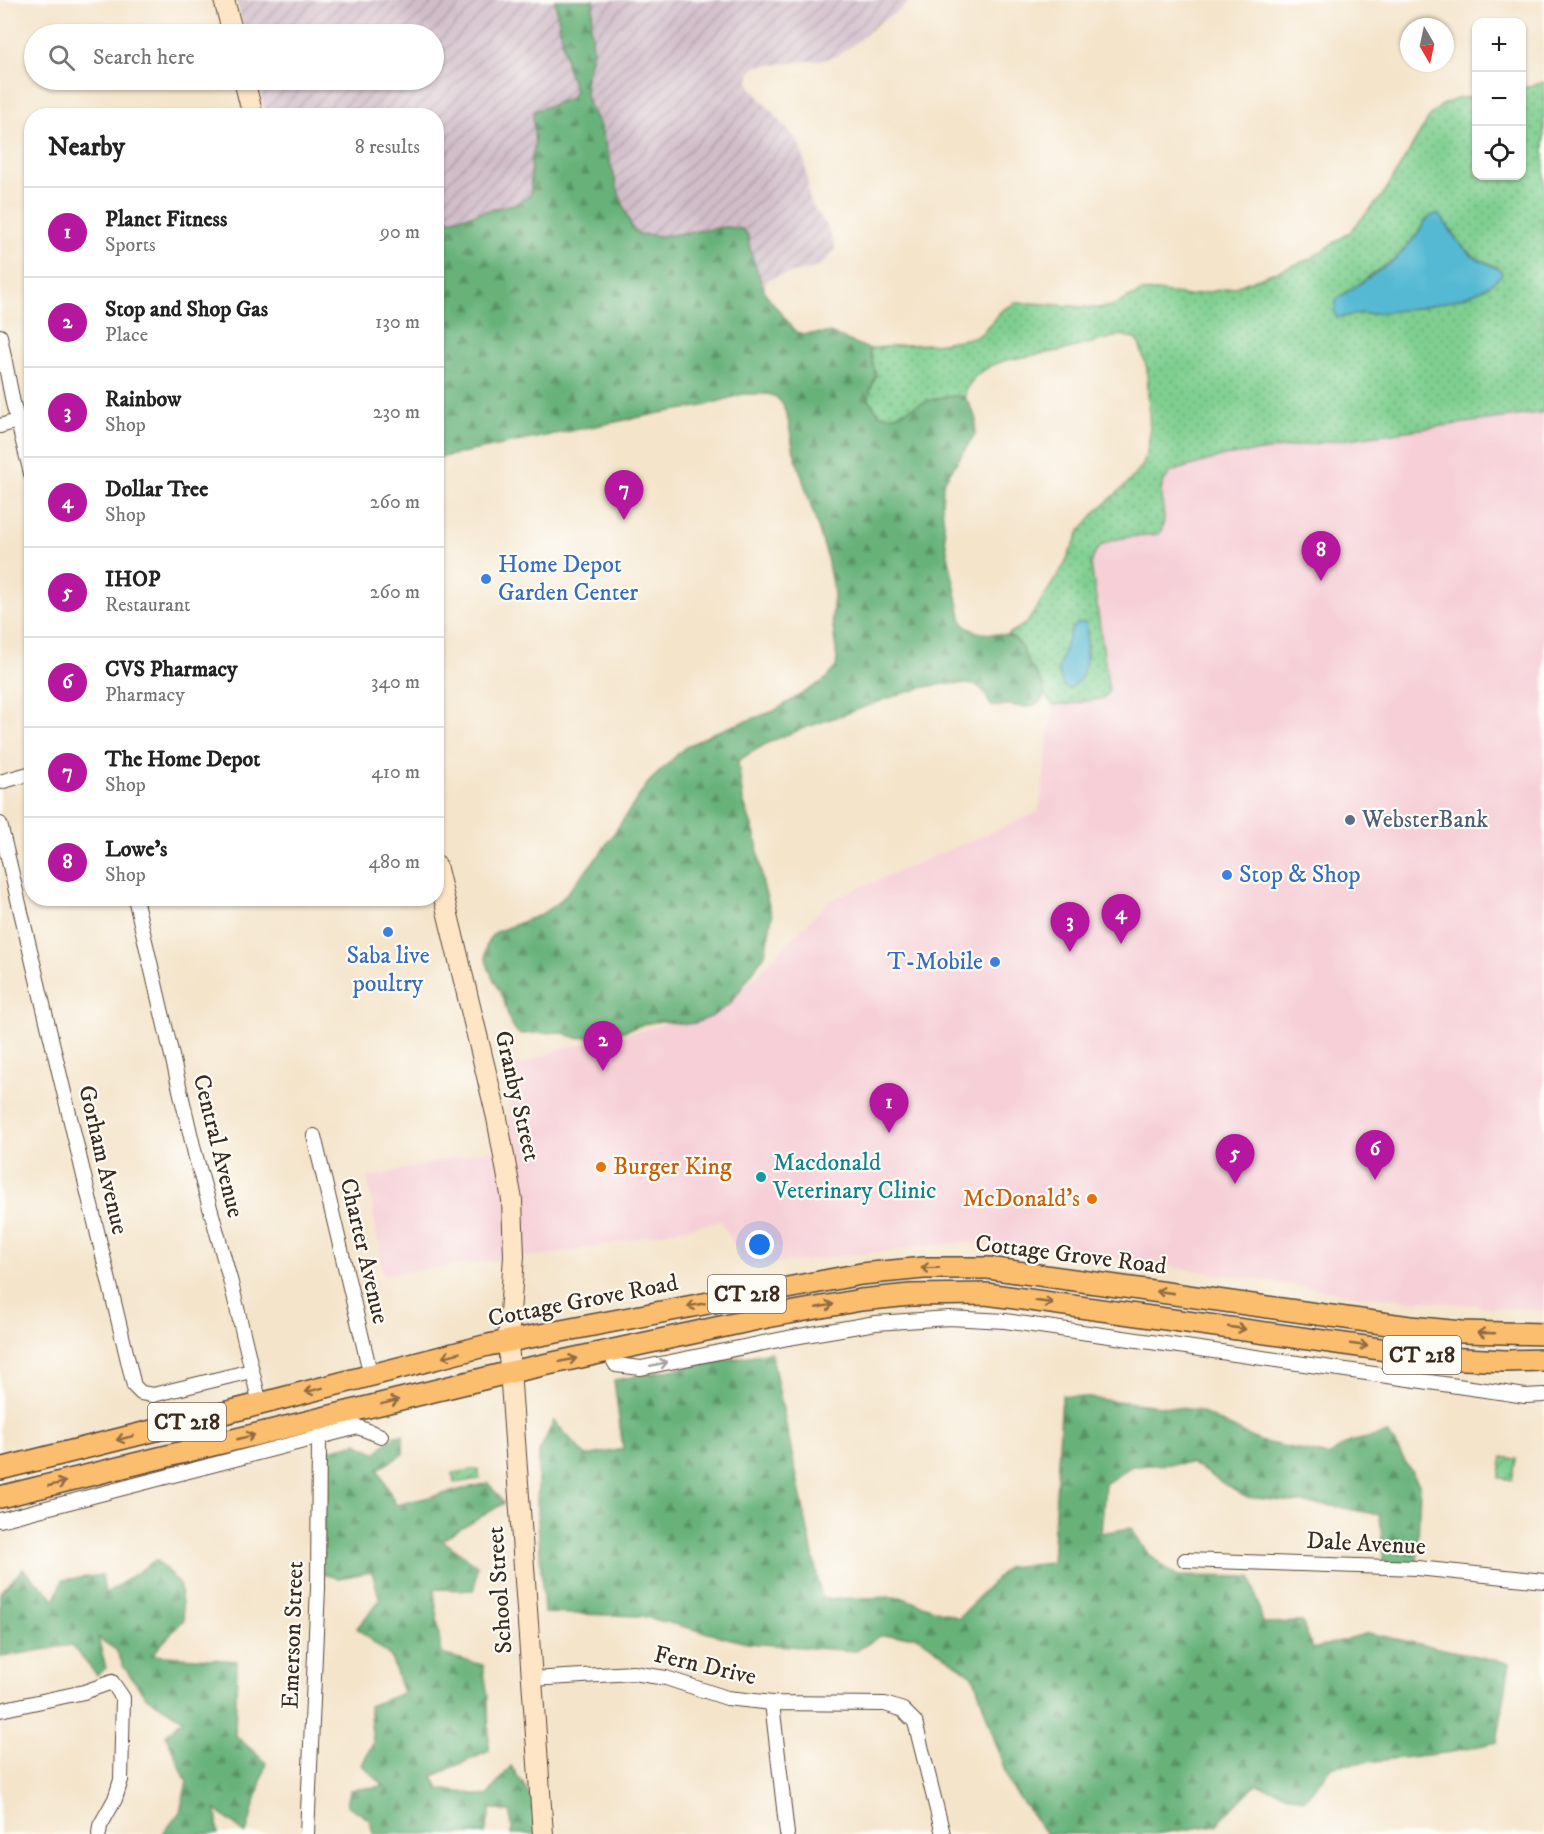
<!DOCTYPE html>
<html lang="en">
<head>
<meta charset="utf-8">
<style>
	body { margin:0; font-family:"IM FELL DW Pica",serif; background:#f2f2f2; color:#222 }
	.controls { position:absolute; right:18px; top:18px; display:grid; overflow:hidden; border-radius:12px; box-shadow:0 2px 4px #0004 }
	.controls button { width:54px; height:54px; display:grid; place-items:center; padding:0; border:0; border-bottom:2px solid #e0e0e0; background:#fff; color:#222; font:30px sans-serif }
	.compass { position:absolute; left:1400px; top:18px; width:54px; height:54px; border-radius:50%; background:#fff; box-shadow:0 2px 4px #0004; rotate:171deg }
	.you { position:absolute; left:760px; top:1245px; width:21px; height:21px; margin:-15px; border:4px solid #fff; border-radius:50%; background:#1a73e8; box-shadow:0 0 0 9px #1a73e833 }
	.badge { display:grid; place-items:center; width:39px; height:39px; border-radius:50%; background:#b5179e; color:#fff; font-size:20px; font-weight:700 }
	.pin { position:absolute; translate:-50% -50px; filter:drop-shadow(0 2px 3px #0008) }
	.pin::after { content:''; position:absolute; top:32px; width:21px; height:18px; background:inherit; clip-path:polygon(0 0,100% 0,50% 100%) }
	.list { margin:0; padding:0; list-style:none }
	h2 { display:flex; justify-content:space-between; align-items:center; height:78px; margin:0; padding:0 24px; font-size:26px }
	h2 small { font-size:20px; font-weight:400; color:#767676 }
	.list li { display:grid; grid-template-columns:39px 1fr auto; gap:18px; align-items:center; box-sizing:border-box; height:90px; padding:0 24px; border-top:2px solid #e0e0e0 }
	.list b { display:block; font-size:22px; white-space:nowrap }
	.list p { margin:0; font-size:20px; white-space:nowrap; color:#767676 }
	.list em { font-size:20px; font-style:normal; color:#767676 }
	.icon { flex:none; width:33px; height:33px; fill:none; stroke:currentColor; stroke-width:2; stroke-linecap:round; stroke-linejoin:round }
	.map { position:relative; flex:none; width:1544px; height:1834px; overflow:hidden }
	.search { position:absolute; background:#fff; box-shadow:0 2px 4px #0004; left:24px; top:24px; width:420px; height:66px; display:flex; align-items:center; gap:15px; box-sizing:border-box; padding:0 21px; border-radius:33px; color:#767676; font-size:22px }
	.panel { position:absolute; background:#fff; box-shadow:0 2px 4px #0004; left:24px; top:108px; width:420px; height:798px; border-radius:24px }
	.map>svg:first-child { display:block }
	.built { fill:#f6cfd7 }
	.industrial { fill:url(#industrial-furrows) }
	.grass { fill:url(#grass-dots); stroke:#5d7c57; stroke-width:1.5; fill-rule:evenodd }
	.forest { fill:url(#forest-firs); stroke:#516e4c; stroke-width:1.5 }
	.garden { fill:url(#garden-furrows); stroke:#5d7c57; stroke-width:1.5 }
	.water { fill:#55b9d3; stroke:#487278; stroke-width:1.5 }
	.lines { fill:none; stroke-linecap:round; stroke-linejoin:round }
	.minor-casing { stroke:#574638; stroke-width:16 }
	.secondary-casing { stroke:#574638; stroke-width:22 }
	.primary-casing { stroke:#574638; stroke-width:24 }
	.minor { stroke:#fff; stroke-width:14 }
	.secondary { stroke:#fde5c5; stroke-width:20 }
	.primary { stroke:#fbbd6e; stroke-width:21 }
	.oneway { stroke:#916c42 }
	.oneway2 { stroke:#a79f9a }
	.shop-dot { fill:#3f7fe0; stroke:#fdfcf7; stroke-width:2 }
	.service-dot { fill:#5c6f8a; stroke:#fdfcf7; stroke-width:2 }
	.food-dot { fill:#e8710a; stroke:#fdfcf7; stroke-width:2 }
	.culture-dot { fill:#0f9aa8; stroke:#fdfcf7; stroke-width:2 }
	.labels { text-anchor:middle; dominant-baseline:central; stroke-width:4.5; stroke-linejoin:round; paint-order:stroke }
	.shield { fill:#fdfcf7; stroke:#75695f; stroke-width:1.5 }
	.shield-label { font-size:22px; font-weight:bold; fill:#3b2a1e }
	.shop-label { font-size:24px; fill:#366cbe; stroke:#fdfcf7; text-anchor:start }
	.service-label { font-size:24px; fill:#4e5e75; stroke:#fdfcf7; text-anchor:start }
	.street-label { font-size:24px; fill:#3b2a1e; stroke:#fdfcf7 }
	.culture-label { font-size:24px; fill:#0d838f; stroke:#fdfcf7; text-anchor:start }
	.food-label { font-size:24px; fill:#c56008; stroke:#fdfcf7; text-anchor:start }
</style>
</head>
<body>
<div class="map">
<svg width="1544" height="1834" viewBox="0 0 1544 1834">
	<defs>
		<pattern id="industrial-furrows" width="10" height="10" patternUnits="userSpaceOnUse" patternTransform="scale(1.5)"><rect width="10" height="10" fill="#d1bdc9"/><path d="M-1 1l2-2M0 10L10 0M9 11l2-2" fill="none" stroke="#ab9aa3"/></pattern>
		<pattern id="grass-dots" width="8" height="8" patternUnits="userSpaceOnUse" patternTransform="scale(1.5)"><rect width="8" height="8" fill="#7fcf90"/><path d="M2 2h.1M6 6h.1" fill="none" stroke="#69a875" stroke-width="1.8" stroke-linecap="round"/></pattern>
		<pattern id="forest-firs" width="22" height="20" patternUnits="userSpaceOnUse" patternTransform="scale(1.5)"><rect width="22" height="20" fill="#67b27a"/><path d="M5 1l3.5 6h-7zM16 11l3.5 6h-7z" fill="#569163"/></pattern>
		<pattern id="garden-furrows" width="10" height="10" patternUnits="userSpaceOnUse" patternTransform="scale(1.5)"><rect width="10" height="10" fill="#7fcf90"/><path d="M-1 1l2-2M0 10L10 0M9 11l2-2" fill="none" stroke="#69a875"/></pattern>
	</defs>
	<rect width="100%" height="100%" fill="#fdfcf7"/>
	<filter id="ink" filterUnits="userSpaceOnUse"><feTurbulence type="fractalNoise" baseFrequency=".0167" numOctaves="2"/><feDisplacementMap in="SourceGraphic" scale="12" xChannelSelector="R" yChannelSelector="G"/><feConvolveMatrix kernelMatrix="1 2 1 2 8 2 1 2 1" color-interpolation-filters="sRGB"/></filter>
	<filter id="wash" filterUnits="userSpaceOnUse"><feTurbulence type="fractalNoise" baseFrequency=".008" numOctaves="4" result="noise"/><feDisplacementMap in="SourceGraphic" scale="24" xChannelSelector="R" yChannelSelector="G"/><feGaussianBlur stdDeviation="1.35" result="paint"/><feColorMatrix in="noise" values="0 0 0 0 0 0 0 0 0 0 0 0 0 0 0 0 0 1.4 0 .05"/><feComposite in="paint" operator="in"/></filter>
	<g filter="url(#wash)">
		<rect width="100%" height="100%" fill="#f4e4ca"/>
		<path class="built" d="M1544,412V1311L1356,1295L1056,1249L963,1242L746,1267L721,1221L574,1251L383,1274L368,1178L510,1145L507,1071L559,1049L613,1038L725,1007L830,900L1039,812L1053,705L1070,704L1109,683L1091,564L1098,549L1104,544L1116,539L1161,503V486L1167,476L1173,471L1224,456Z"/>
		<path class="industrial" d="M236,0H555L567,67L575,91L571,98L533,119L535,143L531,160V194L518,203L437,223L436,116L266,115L257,80H434V34H245Z
			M594,0H912L895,13L881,21L850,47L836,56L821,60L757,66L751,71L749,80L751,88L796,139L800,146L805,162L809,197L812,205L827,226L834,242L835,250L830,257L818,267L770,278L765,284V293L750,250L748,235L694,233L663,236L639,234L632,228L618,191L600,126L589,105L585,90V82L593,50L591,27Z"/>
		<path class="grass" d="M1544,82V412L1224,456L1173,471C1147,491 1174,512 1159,534C1143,536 1106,536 1097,550C1094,554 1093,559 1091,564L1109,691L1104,698L1070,704L1053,705L1044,694V686L1028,663L1020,644L1014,638L1007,635L1027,623L1063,567L1080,531L1097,511L1127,484L1143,465L1148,448L1150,432L1147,369L1140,346L1136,339L1121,335L1064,350L1006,360L990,366L976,375L966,389L965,397L952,396L927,401L895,416L879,414L869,400L870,391L876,376L869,349L903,345L935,344L965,339L980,335L1002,310L1016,303H1032L1097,308L1112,306L1141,292L1157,291L1188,296L1235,287L1310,259L1350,232L1383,195L1430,116L1442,105L1456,99L1476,96V176H1522V88ZM1426,220L1452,231C1462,251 1478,261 1498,267L1467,296L1418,308L1367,314L1362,313L1340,296L1358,286L1370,275L1395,260L1417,235ZM1087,629V658L1058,670Z"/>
		<path class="forest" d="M555,0H594L591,27L593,50L585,82V90L589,105L600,126L618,191L632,228L639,234L663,236L726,227L742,229L748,235L750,250L765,293L796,332L804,334L830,333L869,349L876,376L870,391L869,400L879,414C898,420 910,406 928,401C940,397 953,396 965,397L976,418L975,434L943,483L942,506L946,545L962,622C976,640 998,629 1013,638C1022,643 1023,653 1028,661C1034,674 1059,697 1032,706C1024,709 1016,705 1009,705C1002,705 997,707 991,706C987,698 984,687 974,685C933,677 886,700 848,713C810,726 771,737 738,761L743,801L756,838L763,885L772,916L765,954L731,1003L711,1017L695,1023L686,1024L660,1021L644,1024L612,1035L577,1038L561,1032L519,1034C507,1024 508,1009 502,996C493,977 473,949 496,932L540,915L560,901L600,854L648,783L684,748L713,733L774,711L825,680L836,667L837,659L832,618L834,594L826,553L794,452L788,419L782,403L776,397L768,394H743L703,406L660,413L437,458V223L518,203L531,194V160L535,143L533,119L534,111L571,98L575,91L567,67Z
			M771,1352L822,1599L900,1597L959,1618L1007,1567L1052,1563L1062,1395L1197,1410L1259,1441L1328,1456L1350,1442L1388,1433L1420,1486L1417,1568L1384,1567L1380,1515L1333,1506L1245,1497L1191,1463L1132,1466L1105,1484L1101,1533L1131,1528L1148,1554L1176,1576L1251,1577L1263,1623L1302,1622L1313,1649L1368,1633L1510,1663L1497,1742L1452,1752L1332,1766L1304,1800L1256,1784L1216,1825L1155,1834H1046L1009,1784L974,1677L917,1636H880L856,1651L747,1643L642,1616L544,1613L537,1506L539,1452L554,1421L586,1456L623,1449L614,1380Z
			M403,1435V1454L378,1469L396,1505L488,1483L504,1503L442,1540L477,1565L474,1590L434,1589L441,1654L483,1665L488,1697L489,1751L433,1776L439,1789L487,1796L511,1766L541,1812L542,1834H512L511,1813L491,1808L485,1834H373L370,1820L347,1805L350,1790L384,1786L362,1765L373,1742L369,1706L403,1693L391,1657L357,1628L380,1600L372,1572L338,1578L318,1573V1453L357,1443L376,1453L394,1436Z
			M156,1560L179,1583L184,1619L152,1655L237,1661L235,1735L266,1763L246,1834L216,1810L218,1834H163L180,1812L187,1782L166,1735L183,1719L145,1696L124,1667L116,1650L98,1638L106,1668L97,1675L71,1645L0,1657V1593L23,1569L55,1599L63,1580L102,1575L105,1594Z"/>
		<path class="garden" d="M1503,1457L1516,1459L1512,1480L1499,1478Z
			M478,1469L480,1479L454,1483L452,1473Z"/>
		<path class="water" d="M1432,215H1440L1456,239L1472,256L1501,270L1502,274C1477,304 1405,310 1367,314L1362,313L1337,318L1334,311L1337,299L1395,260L1417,235L1426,220Z
			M1082,622L1086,623L1087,629C1085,649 1091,678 1069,689L1063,686L1058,670L1070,632L1074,626Z"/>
	</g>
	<g filter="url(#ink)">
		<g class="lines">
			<defs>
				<path id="minor" d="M0,336L13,403L32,477
					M0,426L17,421
					M0,782L32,773
					M0,824L134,1386L141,1393L153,1395L251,1371
					M135,898L195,1154L231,1283L260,1404
					M314,1136L371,1376
					M609,1352L616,1365L641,1368L788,1338L876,1323L949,1318L1005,1321L1506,1393L1525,1396L1544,1395
					M0,1520L358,1427L381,1436
					M1185,1560L1417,1568L1544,1581
					M532,1679L633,1673L666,1678L727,1698L772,1703L885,1704L903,1710L915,1722L943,1834
					M772,1703L787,1834
					M0,1710L84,1692L112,1682L123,1698L121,1780L115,1799L100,1826L99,1834
					M307,1834L318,1588L319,1436"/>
				<path id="secondary" d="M224,0L233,34
					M244,80L253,116
					M436,865L497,1118L512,1200L514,1256L508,1342L543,1834"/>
				<path id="primary" d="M0,1469L260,1404L488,1345L861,1274L924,1268H988L1410,1327L1462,1332L1544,1334
					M0,1497L511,1372L767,1317L861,1300L910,1295L986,1294L1444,1358L1505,1361L1544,1360"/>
			</defs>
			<use href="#minor" class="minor-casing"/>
			<use href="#secondary" class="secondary-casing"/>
			<use href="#primary" class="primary-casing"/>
			<use href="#minor" class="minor"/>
			<use href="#secondary" class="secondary"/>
			<use href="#primary" class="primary"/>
		</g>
		<defs><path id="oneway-shaft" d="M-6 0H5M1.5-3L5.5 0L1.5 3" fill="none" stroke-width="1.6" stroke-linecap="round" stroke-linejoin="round" transform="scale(1.5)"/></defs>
		<g class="oneway">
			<use href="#oneway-shaft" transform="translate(930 1268) rotate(179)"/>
			<use href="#oneway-shaft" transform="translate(1165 1292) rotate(-172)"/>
			<use href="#oneway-shaft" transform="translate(1044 1302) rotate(8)"/>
			<use href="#oneway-shaft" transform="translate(696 1305) rotate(169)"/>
			<use href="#oneway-shaft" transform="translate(825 1306) rotate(-11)"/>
			<use href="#oneway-shaft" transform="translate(1237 1328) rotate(8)"/>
			<use href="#oneway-shaft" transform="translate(1486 1333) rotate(-178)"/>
			<use href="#oneway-shaft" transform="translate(1359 1345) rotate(8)"/>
			<use href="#oneway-shaft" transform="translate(451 1355) rotate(165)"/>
			<use href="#oneway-shaft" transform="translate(568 1360) rotate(-11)"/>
			<use href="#oneway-shaft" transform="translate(314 1390) rotate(166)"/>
			<use href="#oneway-shaft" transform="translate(390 1402) rotate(-14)"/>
			<use href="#oneway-shaft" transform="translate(246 1437) rotate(-14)"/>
			<use href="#oneway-shaft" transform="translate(125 1438) rotate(166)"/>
			<use href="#oneway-shaft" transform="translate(57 1484) rotate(-13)"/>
		</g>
		<use class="oneway2" href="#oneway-shaft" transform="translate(659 1364) rotate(-12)"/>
	</g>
	<g class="shop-dot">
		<circle cx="486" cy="579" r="6"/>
		<circle cx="1227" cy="875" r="6"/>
		<circle cx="388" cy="932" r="6"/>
		<circle cx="995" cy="962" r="6"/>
	</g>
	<circle class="service-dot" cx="1350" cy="820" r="6"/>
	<g class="food-dot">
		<circle cx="601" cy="1167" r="6"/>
		<circle cx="1092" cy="1199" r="6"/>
	</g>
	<circle class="culture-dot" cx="761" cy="1177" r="6"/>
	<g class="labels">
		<g class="shield">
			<rect x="708" y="1275" width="78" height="38" rx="4.5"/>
			<rect x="1383" y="1336" width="78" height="38" rx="4.5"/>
			<rect x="148" y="1403" width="78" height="38" rx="4.5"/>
		</g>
		<g class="shield-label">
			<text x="747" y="1294">CT 218</text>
			<text x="1422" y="1355">CT 218</text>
			<text x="187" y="1422">CT 218</text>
		</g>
		<g class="shop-label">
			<text x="498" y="565">Home Depot<tspan x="498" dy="28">Garden Center</tspan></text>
			<text x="1239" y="875">Stop &amp; Shop</text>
			<text x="388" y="956" text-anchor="middle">Saba live<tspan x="388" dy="28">poultry</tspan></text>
			<text x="983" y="962" text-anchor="end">T-Mobile</text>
		</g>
		<g class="service-label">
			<text x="1362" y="820">WebsterBank</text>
		</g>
		<g class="street-label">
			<text transform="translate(517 1096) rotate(77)">Granby Street</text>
			<text transform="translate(218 1146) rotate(76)">Central Avenue</text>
			<text transform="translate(103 1160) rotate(77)">Gorham Avenue</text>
			<text transform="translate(364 1251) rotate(77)">Charter Avenue</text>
			<text transform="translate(1071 1255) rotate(7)">Cottage Grove Road</text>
			<text transform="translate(583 1301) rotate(-11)">Cottage Grove Road</text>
			<text transform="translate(1366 1544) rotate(3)">Dale Avenue</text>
			<text transform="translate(500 1590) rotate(-94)">School Street</text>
			<text transform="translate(293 1635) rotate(-88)">Emerson Street</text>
			<text transform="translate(705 1666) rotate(13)">Fern Drive</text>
		</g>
		<g class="culture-label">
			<text x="773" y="1163">Macdonald<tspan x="773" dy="28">Veterinary Clinic</tspan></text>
		</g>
		<g class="food-label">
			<text x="613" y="1167">Burger King</text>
			<text x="1080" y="1199" text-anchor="end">McDonald's</text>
		</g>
	</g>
</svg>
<div class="controls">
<button>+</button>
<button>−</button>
<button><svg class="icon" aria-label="locate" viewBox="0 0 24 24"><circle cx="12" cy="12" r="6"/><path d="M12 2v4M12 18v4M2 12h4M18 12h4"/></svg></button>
</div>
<svg class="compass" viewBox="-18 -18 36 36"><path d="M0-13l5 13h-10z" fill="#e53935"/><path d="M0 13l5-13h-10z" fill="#767676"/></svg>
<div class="you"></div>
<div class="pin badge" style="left:889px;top:1133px">1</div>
<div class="pin badge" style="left:603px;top:1071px">2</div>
<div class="pin badge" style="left:1070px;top:952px">3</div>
<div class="pin badge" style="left:1121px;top:944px">4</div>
<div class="pin badge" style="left:1235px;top:1184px">5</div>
<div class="pin badge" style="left:1375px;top:1180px">6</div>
<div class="pin badge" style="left:624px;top:520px">7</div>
<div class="pin badge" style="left:1321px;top:581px">8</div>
<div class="search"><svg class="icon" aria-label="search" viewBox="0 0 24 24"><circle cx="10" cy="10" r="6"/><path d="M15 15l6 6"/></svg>Search here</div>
<section class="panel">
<h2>Nearby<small>8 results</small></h2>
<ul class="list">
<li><span class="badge">1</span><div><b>Planet Fitness</b><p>Sports</p></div><em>90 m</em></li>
<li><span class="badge">2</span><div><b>Stop and Shop Gas</b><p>Place</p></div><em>130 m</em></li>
<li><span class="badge">3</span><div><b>Rainbow</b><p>Shop</p></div><em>230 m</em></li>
<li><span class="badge">4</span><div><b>Dollar Tree</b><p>Shop</p></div><em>260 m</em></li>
<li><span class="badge">5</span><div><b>IHOP</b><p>Restaurant</p></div><em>260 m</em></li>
<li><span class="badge">6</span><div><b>CVS Pharmacy</b><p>Pharmacy</p></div><em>340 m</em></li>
<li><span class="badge">7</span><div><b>The Home Depot</b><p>Shop</p></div><em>410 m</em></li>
<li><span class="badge">8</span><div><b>Lowe's</b><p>Shop</p></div><em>480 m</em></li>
</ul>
</section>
</div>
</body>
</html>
